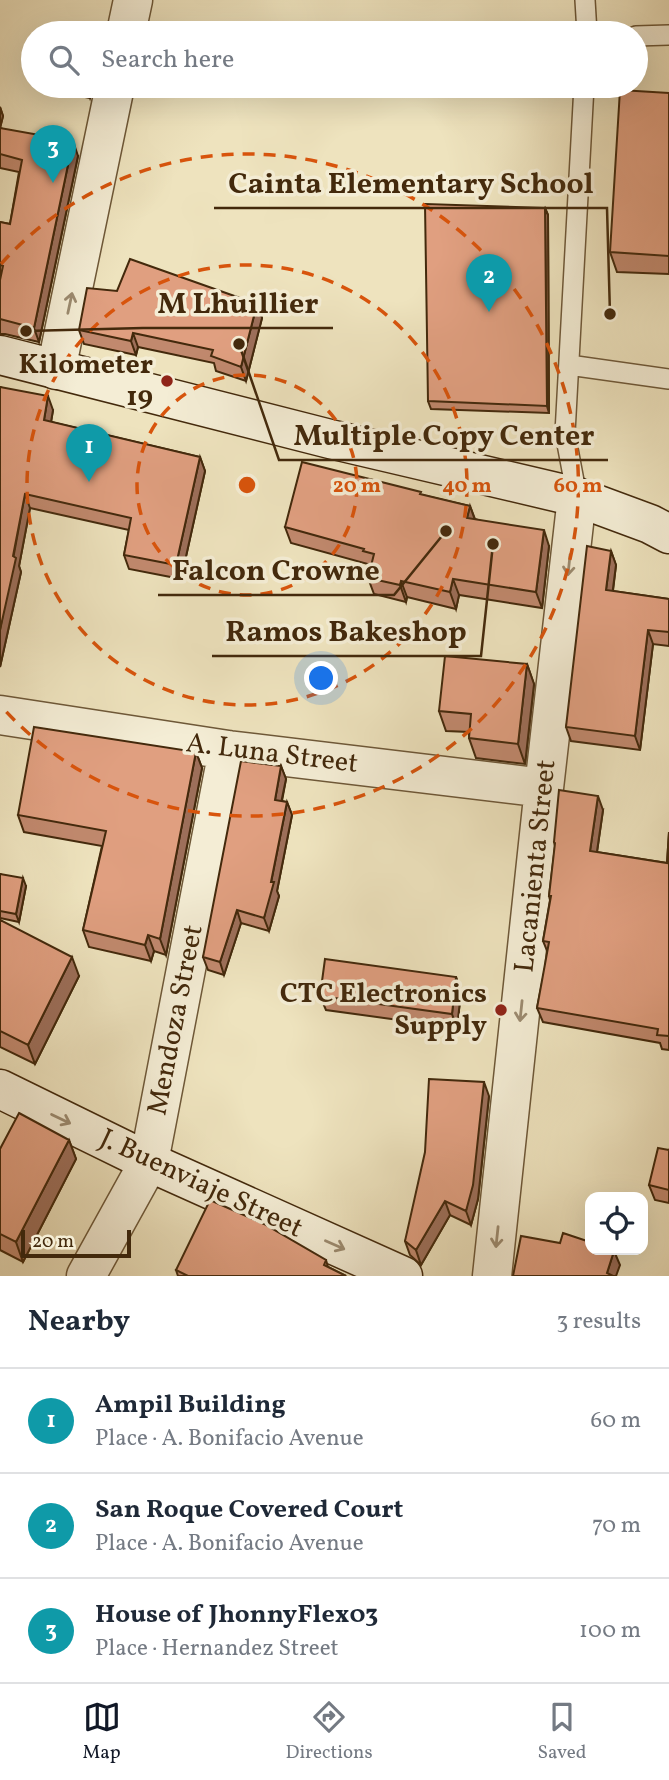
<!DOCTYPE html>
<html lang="en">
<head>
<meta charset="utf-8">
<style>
	body { margin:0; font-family:Vollkorn,serif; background:#f2f2f3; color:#1f2937 }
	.controls { position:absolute; right:21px; bottom:21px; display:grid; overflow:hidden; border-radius:14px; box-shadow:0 7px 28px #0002 }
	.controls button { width:63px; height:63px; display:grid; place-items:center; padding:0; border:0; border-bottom:2px solid #e0e1e3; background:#fff; color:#1f2937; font:35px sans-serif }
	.scale { position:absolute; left:21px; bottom:18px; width:110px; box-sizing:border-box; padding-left:7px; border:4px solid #43290c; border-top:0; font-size:19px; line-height:24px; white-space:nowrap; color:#43290c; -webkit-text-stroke:5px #f4edd5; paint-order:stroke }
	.you { position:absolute; left:322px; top:679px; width:24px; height:24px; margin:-18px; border:5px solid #fff; border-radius:50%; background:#1a73e8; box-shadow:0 0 0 10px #1a73e833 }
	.badge { display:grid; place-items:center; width:46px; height:46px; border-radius:50%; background:#111827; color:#fff; font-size:23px; font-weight:700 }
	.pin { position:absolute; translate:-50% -58px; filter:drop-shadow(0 2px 4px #0008) }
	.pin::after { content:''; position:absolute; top:37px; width:24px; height:21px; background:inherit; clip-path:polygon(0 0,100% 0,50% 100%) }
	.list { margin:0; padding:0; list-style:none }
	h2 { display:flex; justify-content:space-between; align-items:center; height:91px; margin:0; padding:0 28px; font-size:30px }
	h2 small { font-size:23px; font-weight:400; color:#747a83 }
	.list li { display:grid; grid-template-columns:46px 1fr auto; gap:21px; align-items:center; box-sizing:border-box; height:105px; padding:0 28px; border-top:2px solid #e0e1e3 }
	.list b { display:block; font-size:26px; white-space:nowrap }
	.list p { margin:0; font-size:23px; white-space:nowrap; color:#747a83 }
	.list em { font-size:23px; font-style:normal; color:#747a83 }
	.icon { flex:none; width:38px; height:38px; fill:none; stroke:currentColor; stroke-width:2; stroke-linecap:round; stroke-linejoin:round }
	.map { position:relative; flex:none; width:669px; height:1276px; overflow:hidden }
	.search { position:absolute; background:#fff; box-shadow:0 7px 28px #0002; left:21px; right:21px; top:21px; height:77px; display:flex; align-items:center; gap:18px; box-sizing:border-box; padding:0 24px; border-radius:38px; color:#747a83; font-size:26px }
	.sheet { height:406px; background:#fff }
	nav { display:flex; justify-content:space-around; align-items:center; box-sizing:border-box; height:98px; border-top:2px solid #e0e1e3; background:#fff; font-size:19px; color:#747a83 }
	nav a { display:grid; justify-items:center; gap:4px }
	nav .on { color:#111827 }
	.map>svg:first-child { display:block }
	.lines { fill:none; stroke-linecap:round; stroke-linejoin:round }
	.lane-casing { stroke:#6e5838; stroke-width:22 }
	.street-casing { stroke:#6e5838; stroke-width:41 }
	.secondary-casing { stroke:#43290c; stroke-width:41 }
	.lane { stroke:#f4edd5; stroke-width:19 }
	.street { stroke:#f4edd5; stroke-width:38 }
	.secondary { stroke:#f4edd5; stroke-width:38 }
	.wall { fill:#c1896e; stroke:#43290c; stroke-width:2 }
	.shaded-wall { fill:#9d6f5a; stroke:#43290c; stroke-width:2 }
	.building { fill:#e09f80; stroke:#43290c; stroke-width:2 }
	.oneway { stroke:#9c8b70 }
	.ring { fill:none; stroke:#d8540c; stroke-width:3.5; stroke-dasharray:12 9 }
	.poi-dot { fill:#8f2418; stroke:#f4edd5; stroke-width:2.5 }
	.labels { text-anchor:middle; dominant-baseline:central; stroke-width:7; stroke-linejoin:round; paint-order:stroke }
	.poi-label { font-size:28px; font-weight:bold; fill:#43290c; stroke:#f4edd5; text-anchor:end }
	.street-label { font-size:28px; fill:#43290c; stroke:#f4edd5 }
	.centre { fill:#d8540c; stroke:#f4edd5; stroke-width:3.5 }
	.ring-label { font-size:21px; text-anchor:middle; font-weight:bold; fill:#d8540c; stroke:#f4edd5; stroke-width:7; stroke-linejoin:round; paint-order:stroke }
	.leader { fill:none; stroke:#43290c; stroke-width:2.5 }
	.callout-dot { fill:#43290c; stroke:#f4edd5; stroke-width:2.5 }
	.callout-label { font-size:30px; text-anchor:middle; font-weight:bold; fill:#43290c; stroke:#f4edd5; stroke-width:7; stroke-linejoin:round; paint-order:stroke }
</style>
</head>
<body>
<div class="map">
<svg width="669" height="1276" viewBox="0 0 669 1276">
	<rect width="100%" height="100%" fill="#eee3be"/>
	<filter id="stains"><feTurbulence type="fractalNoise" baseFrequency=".00286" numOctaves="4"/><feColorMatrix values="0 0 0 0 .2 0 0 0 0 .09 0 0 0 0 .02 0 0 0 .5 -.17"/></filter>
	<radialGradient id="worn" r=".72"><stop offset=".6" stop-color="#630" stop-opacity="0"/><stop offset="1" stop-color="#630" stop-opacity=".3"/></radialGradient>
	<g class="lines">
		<defs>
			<path id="lane" d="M585,0L587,33
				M636,36L669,35
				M569,365L669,379
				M577,497L565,433L584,86"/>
			<path id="street" d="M126,33L133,0
				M56,370L115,86
				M0,715L228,750L544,788
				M86,1276L149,1162L228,750
				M492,1276L544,788L577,497"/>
			<path id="secondary" d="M0,355L330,439L577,497L650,524L669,534
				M0,1089L149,1162L403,1276"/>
		</defs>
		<use href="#lane" class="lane-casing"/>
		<use href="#street" class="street-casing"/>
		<use href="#secondary" class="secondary-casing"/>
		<use href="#lane" class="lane"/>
		<use href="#street" class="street"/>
		<use href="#secondary" class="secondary"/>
	</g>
	<path class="wall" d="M54,86H93L90,98L56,91Z
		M669,93V274L617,272L610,252Z
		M0,107L3,116L0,128L78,156L39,342L5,334H0V222L10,224L19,172L0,168Z
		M545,208L548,215L549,413L431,409L428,401Z
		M257,304L262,318L246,381L216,371L214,363L138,347L136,355L84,344L79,330Z
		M0,387L53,410L51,422L200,457L205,471L181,579L129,569L124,555L129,530L30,508L19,566L21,572L0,667Z
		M422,495L470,506L475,519L549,546L542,608L459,595L456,609L407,597L406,602L374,594L368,578L371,568L369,567L368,564L291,543L285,527Z
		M611,551L616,565L613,591L669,599V646L653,644L640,750L571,741L566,727Z
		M527,664L534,684L525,764L476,758L469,738V732L446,731L439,711Z
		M196,752L202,768L166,955L154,951L151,961L89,947L83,930L102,846L24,832L18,815Z
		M281,766L286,779L282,801L287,802L292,815L277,891L279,896L269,931L241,923L224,975L208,970L203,957Z
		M603,810L597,852L667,863L669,832V1050L662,1049L660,1043L543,1022L537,1008L548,953L543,941L550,900L549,896L555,846L554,842Z
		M0,874L26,886L19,922L0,918Z
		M0,920L79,976L35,1064L0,1047Z
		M456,977L461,992L457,1028L326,1010L320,996Z
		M489,1096L478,1199L471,1225L450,1215L421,1265L410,1255L405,1241Z
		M69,1140L76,1159L23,1262L0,1250V1149Z
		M669,1150V1203L655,1200L649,1185Z
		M326,1260L328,1267L346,1276H178L176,1270Z"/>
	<path class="shaded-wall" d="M86,86H93L90,98Z
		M0,107L3,116L0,128Z
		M73,141L78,156L39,342L34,328Z
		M545,208L548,215L549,413L547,406Z
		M257,304L262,318L246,381L241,367Z
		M133,333L138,347L136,355L131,341Z
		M48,396L53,410L49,434L44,420Z
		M200,457L205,471L181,579L176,565Z
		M25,494L30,508L19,566L21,572L0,667V630Z
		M470,506L476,523L467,518Z
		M544,530L549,546L542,608L536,592Z
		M611,551L616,565L611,604L606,590Z
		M453,579L459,595L456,609L450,592Z
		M401,581L407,597L406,602L400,585Z
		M648,630L653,644L640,750L635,736Z
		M527,664L534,684L525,764L518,744Z
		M196,752L202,768L166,955L160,939Z
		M281,766L286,779L279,813L275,800Z
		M598,796L603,810L595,865L590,851Z
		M287,802L292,815L277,891L279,896L269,931L264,918Z
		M23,878L26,886L19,922L16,914Z
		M237,910L241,923L224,975L220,962Z
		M148,935L154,951L151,961L145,945Z
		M72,957L79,976L35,1064L28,1045Z
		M456,977L461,992L457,1028L452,1014Z
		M484,1082L489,1096L478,1199L471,1225L466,1211Z
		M69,1140L76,1159L23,1262L16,1242Z
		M445,1201L450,1215L421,1265L416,1250Z
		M614,1251L620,1265L616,1276H608L607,1273Z"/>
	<path class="building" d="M61,31L74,33H60Z
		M620,90L669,93V256L610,252Z
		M0,128L73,141L34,328L0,319V280L3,266L0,265V222L10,224L22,160L0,154Z
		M425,204L545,208L547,406L428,401Z
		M130,259L257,304L241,367L211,356L213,350L133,333L131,341L79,330L87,288L117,291Z
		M0,387L48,396L44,420L200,457L176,565L124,555L131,518L25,494L13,556L16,558L0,630Z
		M302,462L421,492L420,494L470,506L467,518L544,530L536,592L453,579L450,592L401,581L400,585L368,578L374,554L363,551L364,549L285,527Z
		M587,546L611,551L606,590L669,599V632L648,630L635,736L566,727Z
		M445,656L527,664L518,744L469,738L471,714L439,711Z
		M34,727L196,752L160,939L148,935L145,945L83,930L106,831L18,815Z
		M241,761L281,766L275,800L287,802L271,882H274L264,918L237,910L220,962L203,957Z
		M559,790L598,796L590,851L667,863L669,832V1036L657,1035L658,1029L537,1008L549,942L543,941L551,896H549L555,843L554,842Z
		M0,874L23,878L16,914L0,911Z
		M0,920L72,957L28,1045L0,1031Z
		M325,959L456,977L452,1014L320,996Z
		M429,1079L484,1082L473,1185L466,1211L445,1201L416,1250L405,1241L425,1152Z
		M19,1113L69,1140L16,1242L0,1234V1149Z
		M658,1148L669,1150V1190L649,1185Z
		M210,1200L264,1224L326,1260L324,1265L346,1276H188L176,1270Z
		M563,1233L590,1242V1250L614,1251L607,1273L613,1276H513L521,1236L560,1243Z"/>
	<defs><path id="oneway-shaft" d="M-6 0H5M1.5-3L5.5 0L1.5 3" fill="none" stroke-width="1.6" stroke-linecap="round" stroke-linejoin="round" transform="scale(1.75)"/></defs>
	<g class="oneway">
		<use href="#oneway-shaft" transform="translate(70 303) rotate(-78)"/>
		<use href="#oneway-shaft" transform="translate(569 565) rotate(96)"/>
		<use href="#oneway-shaft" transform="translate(521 1011) rotate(96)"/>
		<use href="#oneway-shaft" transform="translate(61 1119) rotate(26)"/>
		<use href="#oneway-shaft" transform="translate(497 1237) rotate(96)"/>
		<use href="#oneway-shaft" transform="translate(335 1245) rotate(24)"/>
	</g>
	<g class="ring">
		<circle cx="247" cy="485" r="110"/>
		<circle cx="247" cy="485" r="220"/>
		<path d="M1 264A331 331 0 1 1 1 706"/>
	</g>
	<g class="poi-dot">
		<circle cx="167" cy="381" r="7"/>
		<circle cx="501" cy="1010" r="7"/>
	</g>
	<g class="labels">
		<g class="poi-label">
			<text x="153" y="365">Kilometer<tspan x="153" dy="32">19</tspan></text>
			<text x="487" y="994">CTC Electronics<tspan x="487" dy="32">Supply</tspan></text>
		</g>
		<g class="street-label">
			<text transform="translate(272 754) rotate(7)">A. Luna Street</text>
			<text transform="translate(536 866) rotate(-84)">Lacanienta Street</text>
			<text transform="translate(176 1020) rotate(-79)">Mendoza Street</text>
			<text transform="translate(201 1184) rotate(25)">J. Buenviaje Street</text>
		</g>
	</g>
	<circle cx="247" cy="485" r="10" class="centre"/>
	<g class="ring-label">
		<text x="357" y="492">20 m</text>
		<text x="467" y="492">40 m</text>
		<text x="578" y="492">60 m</text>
	</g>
	<path class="leader" d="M610 314L607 208H214M26 331L143 328H333M239 344L279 460H608M446 531L394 595H158M493 544L481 656H212"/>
	<g class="callout-dot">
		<circle cx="610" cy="314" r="7"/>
		<circle cx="26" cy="331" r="7"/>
		<circle cx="239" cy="344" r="7"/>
		<circle cx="446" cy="531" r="7"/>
		<circle cx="493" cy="544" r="7"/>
	</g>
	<g class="callout-label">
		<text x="411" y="193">Cainta Elementary School</text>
		<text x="238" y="313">M Lhuillier</text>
		<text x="444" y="445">Multiple Copy Center</text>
		<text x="276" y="580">Falcon Crowne</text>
		<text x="346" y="641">Ramos Bakeshop</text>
	</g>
	<rect width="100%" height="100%" filter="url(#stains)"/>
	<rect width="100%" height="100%" fill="url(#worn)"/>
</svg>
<div class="controls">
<button><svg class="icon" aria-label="locate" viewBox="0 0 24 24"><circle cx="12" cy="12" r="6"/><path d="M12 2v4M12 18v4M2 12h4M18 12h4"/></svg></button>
</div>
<div class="scale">20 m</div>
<div class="you"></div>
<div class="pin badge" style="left:89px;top:482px;background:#0f9aa8">1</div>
<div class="pin badge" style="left:489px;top:312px;background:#0f9aa8">2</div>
<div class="pin badge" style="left:53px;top:183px;background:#0f9aa8">3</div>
<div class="search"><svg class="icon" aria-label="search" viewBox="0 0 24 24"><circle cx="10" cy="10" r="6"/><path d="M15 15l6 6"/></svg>Search here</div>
</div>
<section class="sheet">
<h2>Nearby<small>3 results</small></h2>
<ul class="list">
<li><span class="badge" style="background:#0f9aa8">1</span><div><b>Ampil Building</b><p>Place · A. Bonifacio Avenue</p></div><em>60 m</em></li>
<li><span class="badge" style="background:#0f9aa8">2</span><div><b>San Roque Covered Court</b><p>Place · A. Bonifacio Avenue</p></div><em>70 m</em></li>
<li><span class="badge" style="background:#0f9aa8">3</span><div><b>House of JhonnyFlex03</b><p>Place · Hernandez Street</p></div><em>100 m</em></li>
</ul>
</section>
<nav>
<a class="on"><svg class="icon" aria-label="map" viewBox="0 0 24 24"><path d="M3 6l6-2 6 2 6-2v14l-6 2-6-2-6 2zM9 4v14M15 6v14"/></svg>Map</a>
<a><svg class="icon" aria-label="directions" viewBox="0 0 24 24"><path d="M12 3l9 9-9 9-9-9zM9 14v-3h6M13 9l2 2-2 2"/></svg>Directions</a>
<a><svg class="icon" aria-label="saved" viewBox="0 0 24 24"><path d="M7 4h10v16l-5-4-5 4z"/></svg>Saved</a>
</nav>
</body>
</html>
